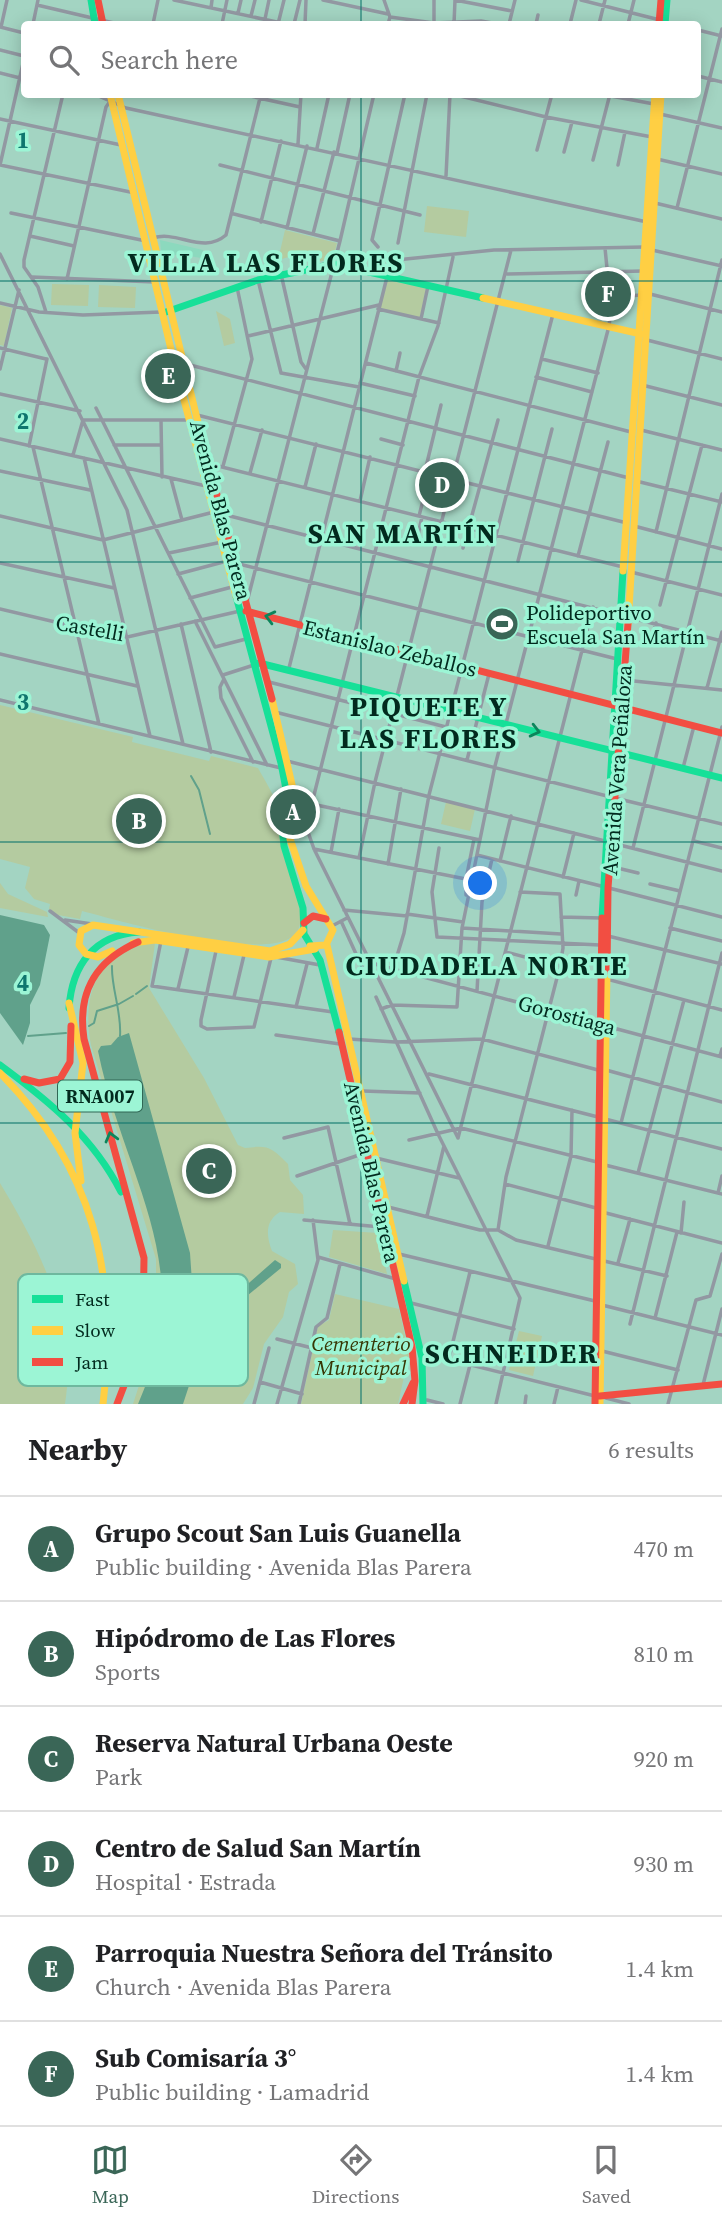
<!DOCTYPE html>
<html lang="en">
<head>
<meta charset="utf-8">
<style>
	body { margin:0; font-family:"Source Serif 4",serif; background:#f6f6f6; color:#202124 }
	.you { position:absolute; left:481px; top:884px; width:24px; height:24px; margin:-18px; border:5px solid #fff; border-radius:50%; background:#1a73e8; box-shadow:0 0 0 10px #1a73e833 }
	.badge { display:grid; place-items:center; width:46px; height:46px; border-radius:50%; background:#3a6657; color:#fff; font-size:23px; font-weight:700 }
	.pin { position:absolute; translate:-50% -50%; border:4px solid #fff; box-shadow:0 2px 7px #0006 }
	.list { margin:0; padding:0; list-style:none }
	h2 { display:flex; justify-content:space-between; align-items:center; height:91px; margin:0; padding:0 28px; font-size:30px }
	h2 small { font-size:23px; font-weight:400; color:#757577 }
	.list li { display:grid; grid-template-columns:46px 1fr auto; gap:21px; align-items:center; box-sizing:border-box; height:105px; padding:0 28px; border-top:2px solid #e0e0e0 }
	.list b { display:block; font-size:26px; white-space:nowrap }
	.list p { margin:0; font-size:23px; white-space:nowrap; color:#757577 }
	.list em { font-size:23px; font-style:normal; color:#757577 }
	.icon { flex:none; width:38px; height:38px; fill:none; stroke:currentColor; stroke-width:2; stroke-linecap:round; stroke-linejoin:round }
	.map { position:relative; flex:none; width:722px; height:1404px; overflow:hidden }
	.search { position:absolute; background:#fff; box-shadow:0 4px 18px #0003; left:21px; right:21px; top:21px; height:77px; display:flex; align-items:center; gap:18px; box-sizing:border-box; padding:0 24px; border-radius:7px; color:#757577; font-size:26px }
	.sheet { height:721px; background:#fff }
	nav { display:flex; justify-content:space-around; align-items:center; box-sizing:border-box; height:98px; border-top:2px solid #e0e0e0; background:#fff; font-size:19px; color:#757577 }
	nav a { display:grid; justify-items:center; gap:4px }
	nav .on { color:#3a6657 }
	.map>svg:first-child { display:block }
	.built { fill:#8cd9be }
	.green { fill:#b4cba0 }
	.water { fill:#60a18b }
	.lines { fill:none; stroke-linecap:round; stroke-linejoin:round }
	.stream { stroke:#60a18b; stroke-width:2 }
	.street { stroke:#9298a2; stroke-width:3.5 }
	.fast { stroke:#16e098; stroke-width:7 }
	.slow { stroke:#ffcf43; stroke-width:7 }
	.jam { stroke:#f24e42; stroke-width:7 }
	.oneway { stroke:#0c855b }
	.grid { fill:none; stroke:#0f766e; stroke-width:2; stroke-opacity:0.55 }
	.labels { text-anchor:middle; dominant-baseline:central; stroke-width:7; stroke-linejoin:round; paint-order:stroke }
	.shield { fill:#9cf5d5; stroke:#306755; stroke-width:2 }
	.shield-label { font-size:19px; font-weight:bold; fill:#022a1e }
	.street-label { font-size:21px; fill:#022a1e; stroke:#9cf5d5 }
	.poi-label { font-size:21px; fill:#022a1e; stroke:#9cf5d5; text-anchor:start }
	.park-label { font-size:21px; font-style:italic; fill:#373604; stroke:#9cf5d5 }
	.district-label { font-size:28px; font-weight:bold; letter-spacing:2px; fill:#022a1e; stroke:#9cf5d5 }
	.key { fill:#9cf5d5; stroke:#6eb89e; stroke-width:2 }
	.key-label { font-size:19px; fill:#022a1e }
	.grid-label { font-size:23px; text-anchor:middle; font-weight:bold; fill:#0f766e; stroke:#9cf5d5; stroke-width:7; stroke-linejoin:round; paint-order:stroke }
</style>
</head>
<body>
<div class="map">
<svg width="722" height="1404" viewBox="0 0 722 1404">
	<rect width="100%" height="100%" fill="#a3d4c2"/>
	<path class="built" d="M160,240L203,250L201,258L178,254L162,260Z"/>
	<path class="green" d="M427,206L469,211L466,237L424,232Z
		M285,230L337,243L333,259L311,263L310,251L278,260Z
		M388,279L426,288L420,318L380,308Z
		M52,284L89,285L88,306L51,305Z
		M99,285L136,287L135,308L98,307Z
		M0,305L12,308L4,346L0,345Z
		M216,311L230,319L235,343L224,346Z
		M0,705L133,737L132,742L209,761L211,756L258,768C265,781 275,796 279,811C282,821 279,838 284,853C290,875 308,908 298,930C280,968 117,920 82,911L80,919L58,915L49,909L50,904L34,899L25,888L30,867L0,859Z
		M446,802L475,809L470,831L441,824Z
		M0,883L8,894L47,912L48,917L0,908Z
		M155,943L149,988L204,1078L238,1145L245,1148C268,1145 271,1147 288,1164L290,1180L303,1195L304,1214L280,1212C265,1221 266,1235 272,1251L295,1264L298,1284L289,1292L283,1317L264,1344L253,1388L243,1404H133L156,1333V1259L91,1045C81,995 98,947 155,943Z
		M0,1183C40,1250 78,1323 65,1404H0Z
		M333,1230L378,1233L387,1274L329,1257Z
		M335,1294L399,1309L409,1354L398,1404H301L318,1326L329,1320Z
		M519,1331L542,1336L533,1376L509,1370Z"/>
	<path class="water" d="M0,915L44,925L50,935L40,985L30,1005V1023L23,1045L0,1013Z
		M129,1033L190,1253L195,1326L202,1324L275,1260L281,1264V1268L208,1328L183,1404H138C200,1265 125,1183 98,1051L101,1046L111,1045L118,1037Z"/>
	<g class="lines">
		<path class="stream" d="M191,776L199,790L210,834
			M112,966C111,987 122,1013 120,1036
			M136,994L147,986
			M89,1026L94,1023L97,1011L119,1004L133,996
			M28,1036L66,1033"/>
		<path class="street" d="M174,0L286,24
			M323,0L388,14
			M384,0L390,17L388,24
			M581,0L660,20
			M37,5L118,24
			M211,8L212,0
			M238,13L241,0
			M251,16L255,0
			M390,17L434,23L481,21L498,24
			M265,19L269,0
			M666,22L674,24
			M434,23V0
			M33,24L38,0
			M153,24L158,0
			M222,24L227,0
			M278,24L284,0
			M294,24L300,0
			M305,24L306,0
			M454,24L455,0L512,11
			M509,24L515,0
			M536,24L538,15
			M570,24L576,0
			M599,24L605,0
			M628,24L634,0
			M0,27L24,33
			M1,27L7,0
			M698,30L722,36
			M0,50L24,56
			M0,73L24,79
			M698,76L722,82
			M94,94L126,108L647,222
			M241,94L300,107
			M452,94L546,117L652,137
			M600,94L654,104
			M660,114L722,128
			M0,119L121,145
			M298,144L301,94
			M317,148L329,94
			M537,150L552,94
			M564,152L572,122
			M337,153L350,94
			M657,159L722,174
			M593,160L610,94
			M0,165L135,193
			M0,165L24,59
			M220,165L420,215
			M618,165L625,132
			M446,176L450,94
			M655,203L722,219
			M677,208L722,29
			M11,213L146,241
			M234,214L340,241
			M261,222L281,141
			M287,228L307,146
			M313,234L334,152
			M30,236L74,246
			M153,238C178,230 203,255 226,235L261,94
			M398,243L427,94
			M378,247L372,240L405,94
			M652,250L722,266
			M0,254L127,510L183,744
			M396,260L494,250L644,247
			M281,274L301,362L306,369
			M507,274L644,271
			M32,277L155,282
			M67,279L106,107L111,100
			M258,280L281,373L359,387
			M650,294L722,312
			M610,297L642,295
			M0,303L39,312L83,315L161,312
			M587,307L591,293L609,290
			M378,309L439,323
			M46,312L38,287L24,267V260L63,94
			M421,319L428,286
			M248,336L379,305
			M647,340L722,359
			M0,348L46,359
			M542,359L598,373
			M366,363L631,432
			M175,366L190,365L629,478
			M0,369L19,290
			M396,371L400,353
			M536,377L592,392
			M360,383L415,396
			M642,385L722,405
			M0,394L80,411
			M96,408L215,647L246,639
			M197,415L627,523
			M161,420L162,477
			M641,430L722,450
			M0,439L206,486
			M381,439L403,445
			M114,445H161
			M29,446L47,359
			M33,447L99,724
			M73,455L83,420H187
			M84,458L150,736
			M210,464L623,567
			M223,466L252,359L237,287
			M0,471L90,490
			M425,471L441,405
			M250,473L262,430
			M171,479L182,520
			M636,481L722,502
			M305,487L316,444
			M360,501L370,457
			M222,514L722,641
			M0,516L103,540L214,512
			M419,516L430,473
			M634,526L722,549
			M656,532L722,260
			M416,544L422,517
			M463,548L498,420
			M169,553L222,542
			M578,556L608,442
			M235,560L243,565L617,659
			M518,561L552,429
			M0,563L114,588
			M631,572L722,595
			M178,574L227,561
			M190,598L232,587
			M247,602L340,241L374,94
			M660,605L702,445
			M0,609L123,638L240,611
			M195,621L267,765
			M181,624L211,752
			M651,640L656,623
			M0,654L137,686
			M289,668L387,277
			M223,675L254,665
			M224,679L220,687L221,698L253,762
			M624,680L722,690
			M269,682L446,727
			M707,688L722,632
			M0,700L281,768
			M275,712L607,796
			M467,760L489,674
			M287,761L605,841
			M683,768L694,726
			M296,798L314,849L458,1138
			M615,798L722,824
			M298,801L480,840
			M312,803L419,377L438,326L453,257
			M694,841L722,848
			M612,843L722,871
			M439,848L432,892L437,937L600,945
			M633,848L722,494
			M314,849L471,880
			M331,852L339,809
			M477,855L601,886
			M359,858L375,782L511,250
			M500,861L511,816
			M388,864L401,789
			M609,866L638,873
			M563,877L574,833
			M650,884L680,891
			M609,888L722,917
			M466,895V879L474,839
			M576,895L579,881
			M344,910L407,916
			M50,911L78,932
			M407,914L463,922
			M561,917L601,918
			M65,920L92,924
			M341,921L362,967
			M332,926L347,918
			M462,928L561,934
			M670,928L722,941
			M608,936L722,964
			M161,941L152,986L333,1012
			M216,951L201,1020V1026L207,1029L254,1027L271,958
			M506,952L722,1010
			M276,957L320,965
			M371,963L599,1024
			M393,969L404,933L429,795L553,314
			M178,989L188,947
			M477,991L482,902L492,859
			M234,997L244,955
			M376,997L438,1134L520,1298L496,1404
			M296,1007L307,964
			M381,1009L392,1005L457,1007L462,928L495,766L609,326L611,309L605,248
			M606,1026L722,1057
			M276,1035L340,1044
			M349,1039L395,1042L482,1039L598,1070
			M720,1056L722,1049
			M606,1070L722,1102
			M429,1074L598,1117
			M363,1091L420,1093
			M605,1119L722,1149
			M621,1123L722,727
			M284,1138L328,1127L350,1224
			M458,1138L593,607
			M409,1140L461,1128L597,1162
			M376,1158L459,1178
			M605,1165L722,1194
			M638,1173L684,1000
			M297,1176L365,1153
			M505,1184L596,1208
			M718,1193L722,1176
			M388,1207L480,1230H498L516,1240L667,1276
			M602,1212L722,1243
			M427,1216L444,1146
			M304,1220L392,1228
			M498,1230L506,1177L560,966L563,948L560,894L520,892
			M681,1233L684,1202
			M548,1246L571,1156L572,1110
			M399,1254L595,1301
			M318,1257L396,1279
			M618,1263L630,1219
			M411,1303L514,1329
			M602,1305L722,1335
			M655,1318L677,1232
			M630,1324L722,953
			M277,1339L312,1348
			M602,1351L678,1370
			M423,1353L595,1396
			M449,1358L470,1272
			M260,1382L302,1394
			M703,1385L722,1309
			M606,1398L629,1404
			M427,1400L443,1404
			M254,1404L269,1348
			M277,1404L318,1260L313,1220
			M299,1404L316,1327L327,1318L340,1264
			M460,1404L470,1365
			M525,1404L526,1396
			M554,1404L558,1387
			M668,1404L696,1300L710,1296L722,1254"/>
		<path class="fast" d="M91,0L95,24
			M665,24L667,0
			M166,312L258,280L334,264L483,298
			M236,596L281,763L286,789L282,827L284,846L303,908L304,934L320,960L339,1032
			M259,663L722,778
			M602,918L623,571
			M69,1008C72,965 94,935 139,932
			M0,1065C49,1101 93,1137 121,1192
			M404,1281L422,1358L423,1404"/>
		<path class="slow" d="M110,94L175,366L236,596
			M118,94L203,443
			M483,298L641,334
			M623,571L655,94
			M628,624L661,94
			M272,699L294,793L290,839L306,886L333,930L326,945L310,946
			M133,943L155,940L269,957L315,949
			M327,945L404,1281
			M112,951L98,957L86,954L79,945L81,931L93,925L270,951L290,944L303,930
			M69,1003L83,1063L75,1133L81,1181
			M0,1073C94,1168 118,1273 103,1404
			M600,1404L607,971"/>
		<path class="jam" d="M98,0L103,24
			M659,24L661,0
			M203,443L272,699
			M246,611L722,733
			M304,923L313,916L326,919
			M607,971L608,888L628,624
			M339,1032L412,1347L415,1381L412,1404
			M24,1079L39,1083L60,1079L70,1062L71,1026
			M600,1396L722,1384
			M117,1404L137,1352L143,1324L144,1258L84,1039C77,992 95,961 138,942
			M403,1404L413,1383
			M595,1404L602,918"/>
	</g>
	<defs><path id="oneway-chevron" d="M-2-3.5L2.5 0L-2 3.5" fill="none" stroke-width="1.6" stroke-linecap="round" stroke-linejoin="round" transform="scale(1.75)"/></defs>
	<g class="oneway">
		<use href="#oneway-chevron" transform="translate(270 617) rotate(-166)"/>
		<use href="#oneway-chevron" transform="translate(535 731) rotate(14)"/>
		<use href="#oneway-chevron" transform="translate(111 1137) rotate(-105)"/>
	</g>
	<path class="grid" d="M361,0V24M361,94V1404M0,281H722M0,562H722M0,842H722M0,1123H722"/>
	<defs>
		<symbol id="stadium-disc" viewBox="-11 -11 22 22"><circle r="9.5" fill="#3a6657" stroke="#9cf5d5"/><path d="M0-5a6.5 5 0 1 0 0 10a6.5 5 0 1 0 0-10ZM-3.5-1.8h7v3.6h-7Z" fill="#fff"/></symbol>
	</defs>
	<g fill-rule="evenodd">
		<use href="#stadium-disc" x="483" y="605" width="38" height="38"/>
	</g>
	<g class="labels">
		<rect class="shield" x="58" y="1080.5" width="84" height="31" rx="5"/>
		<g class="shield-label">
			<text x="100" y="1096">RNA007</text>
		</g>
		<g class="street-label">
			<text transform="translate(221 510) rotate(75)">Avenida Blas Parera</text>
			<text transform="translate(90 628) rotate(10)">Castelli</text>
			<text transform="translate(390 648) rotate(14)">Estanislao Zeballos</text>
			<text transform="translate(617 770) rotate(-86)">Avenida Vera Peñaloza</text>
			<text transform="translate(567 1015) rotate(15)">Gorostiaga</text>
			<text transform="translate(372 1172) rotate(77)">Avenida Blas Parera</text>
		</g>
		<g class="poi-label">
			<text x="526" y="612">Polideportivo<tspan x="526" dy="24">Escuela San Martín</tspan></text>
		</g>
		<g class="park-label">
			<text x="361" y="1343">Cementerio<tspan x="361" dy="24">Municipal</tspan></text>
		</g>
		<g class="district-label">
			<text x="266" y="262">VILLA LAS FLORES</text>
			<text x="403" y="533">SAN MARTÍN</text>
			<text x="429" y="706">PIQUETE Y<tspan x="429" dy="32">LAS FLORES</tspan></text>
			<text x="487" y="965">CIUDADELA NORTE</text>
			<text x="512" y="1353">SCHNEIDER</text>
		</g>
	</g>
	<rect x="18" y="1274" width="230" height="112" rx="10" class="key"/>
	<rect x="32" y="1295" width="31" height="8" fill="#16e098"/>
	<rect x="32" y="1326" width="31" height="9" fill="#ffcf43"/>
	<rect x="32" y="1358" width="31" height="8" fill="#f24e42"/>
	<g class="key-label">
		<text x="75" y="1306">Fast</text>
		<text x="75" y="1337">Slow</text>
		<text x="75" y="1369">Jam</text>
	</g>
	<g class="grid-label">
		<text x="23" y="148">1</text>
		<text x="23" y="429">2</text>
		<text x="23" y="710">3</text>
		<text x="23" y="991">4</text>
	</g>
</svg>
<div class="you"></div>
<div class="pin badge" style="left:293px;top:812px">A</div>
<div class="pin badge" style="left:139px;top:821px">B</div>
<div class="pin badge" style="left:209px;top:1171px">C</div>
<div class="pin badge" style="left:442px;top:485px">D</div>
<div class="pin badge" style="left:168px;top:376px">E</div>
<div class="pin badge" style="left:608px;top:294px">F</div>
<div class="search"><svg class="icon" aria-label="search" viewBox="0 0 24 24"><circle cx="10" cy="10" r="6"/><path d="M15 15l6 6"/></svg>Search here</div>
</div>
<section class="sheet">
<h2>Nearby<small>6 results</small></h2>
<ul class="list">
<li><span class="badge">A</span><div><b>Grupo Scout San Luis Guanella</b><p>Public building · Avenida Blas Parera</p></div><em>470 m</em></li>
<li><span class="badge">B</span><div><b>Hipódromo de Las Flores</b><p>Sports</p></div><em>810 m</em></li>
<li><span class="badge">C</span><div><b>Reserva Natural Urbana Oeste</b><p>Park</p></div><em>920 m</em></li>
<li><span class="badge">D</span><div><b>Centro de Salud San Martín</b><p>Hospital · Estrada</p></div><em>930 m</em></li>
<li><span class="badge">E</span><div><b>Parroquia Nuestra Señora del Tránsito</b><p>Church · Avenida Blas Parera</p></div><em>1.4 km</em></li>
<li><span class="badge">F</span><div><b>Sub Comisaría 3°</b><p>Public building · Lamadrid</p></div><em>1.4 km</em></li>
</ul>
</section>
<nav>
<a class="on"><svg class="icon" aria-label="map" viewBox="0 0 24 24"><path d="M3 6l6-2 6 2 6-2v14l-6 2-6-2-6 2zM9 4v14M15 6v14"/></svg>Map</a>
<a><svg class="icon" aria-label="directions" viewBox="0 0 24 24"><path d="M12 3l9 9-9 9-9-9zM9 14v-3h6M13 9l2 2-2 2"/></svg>Directions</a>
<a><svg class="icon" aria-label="saved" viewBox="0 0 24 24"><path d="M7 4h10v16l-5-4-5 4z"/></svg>Saved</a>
</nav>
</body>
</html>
